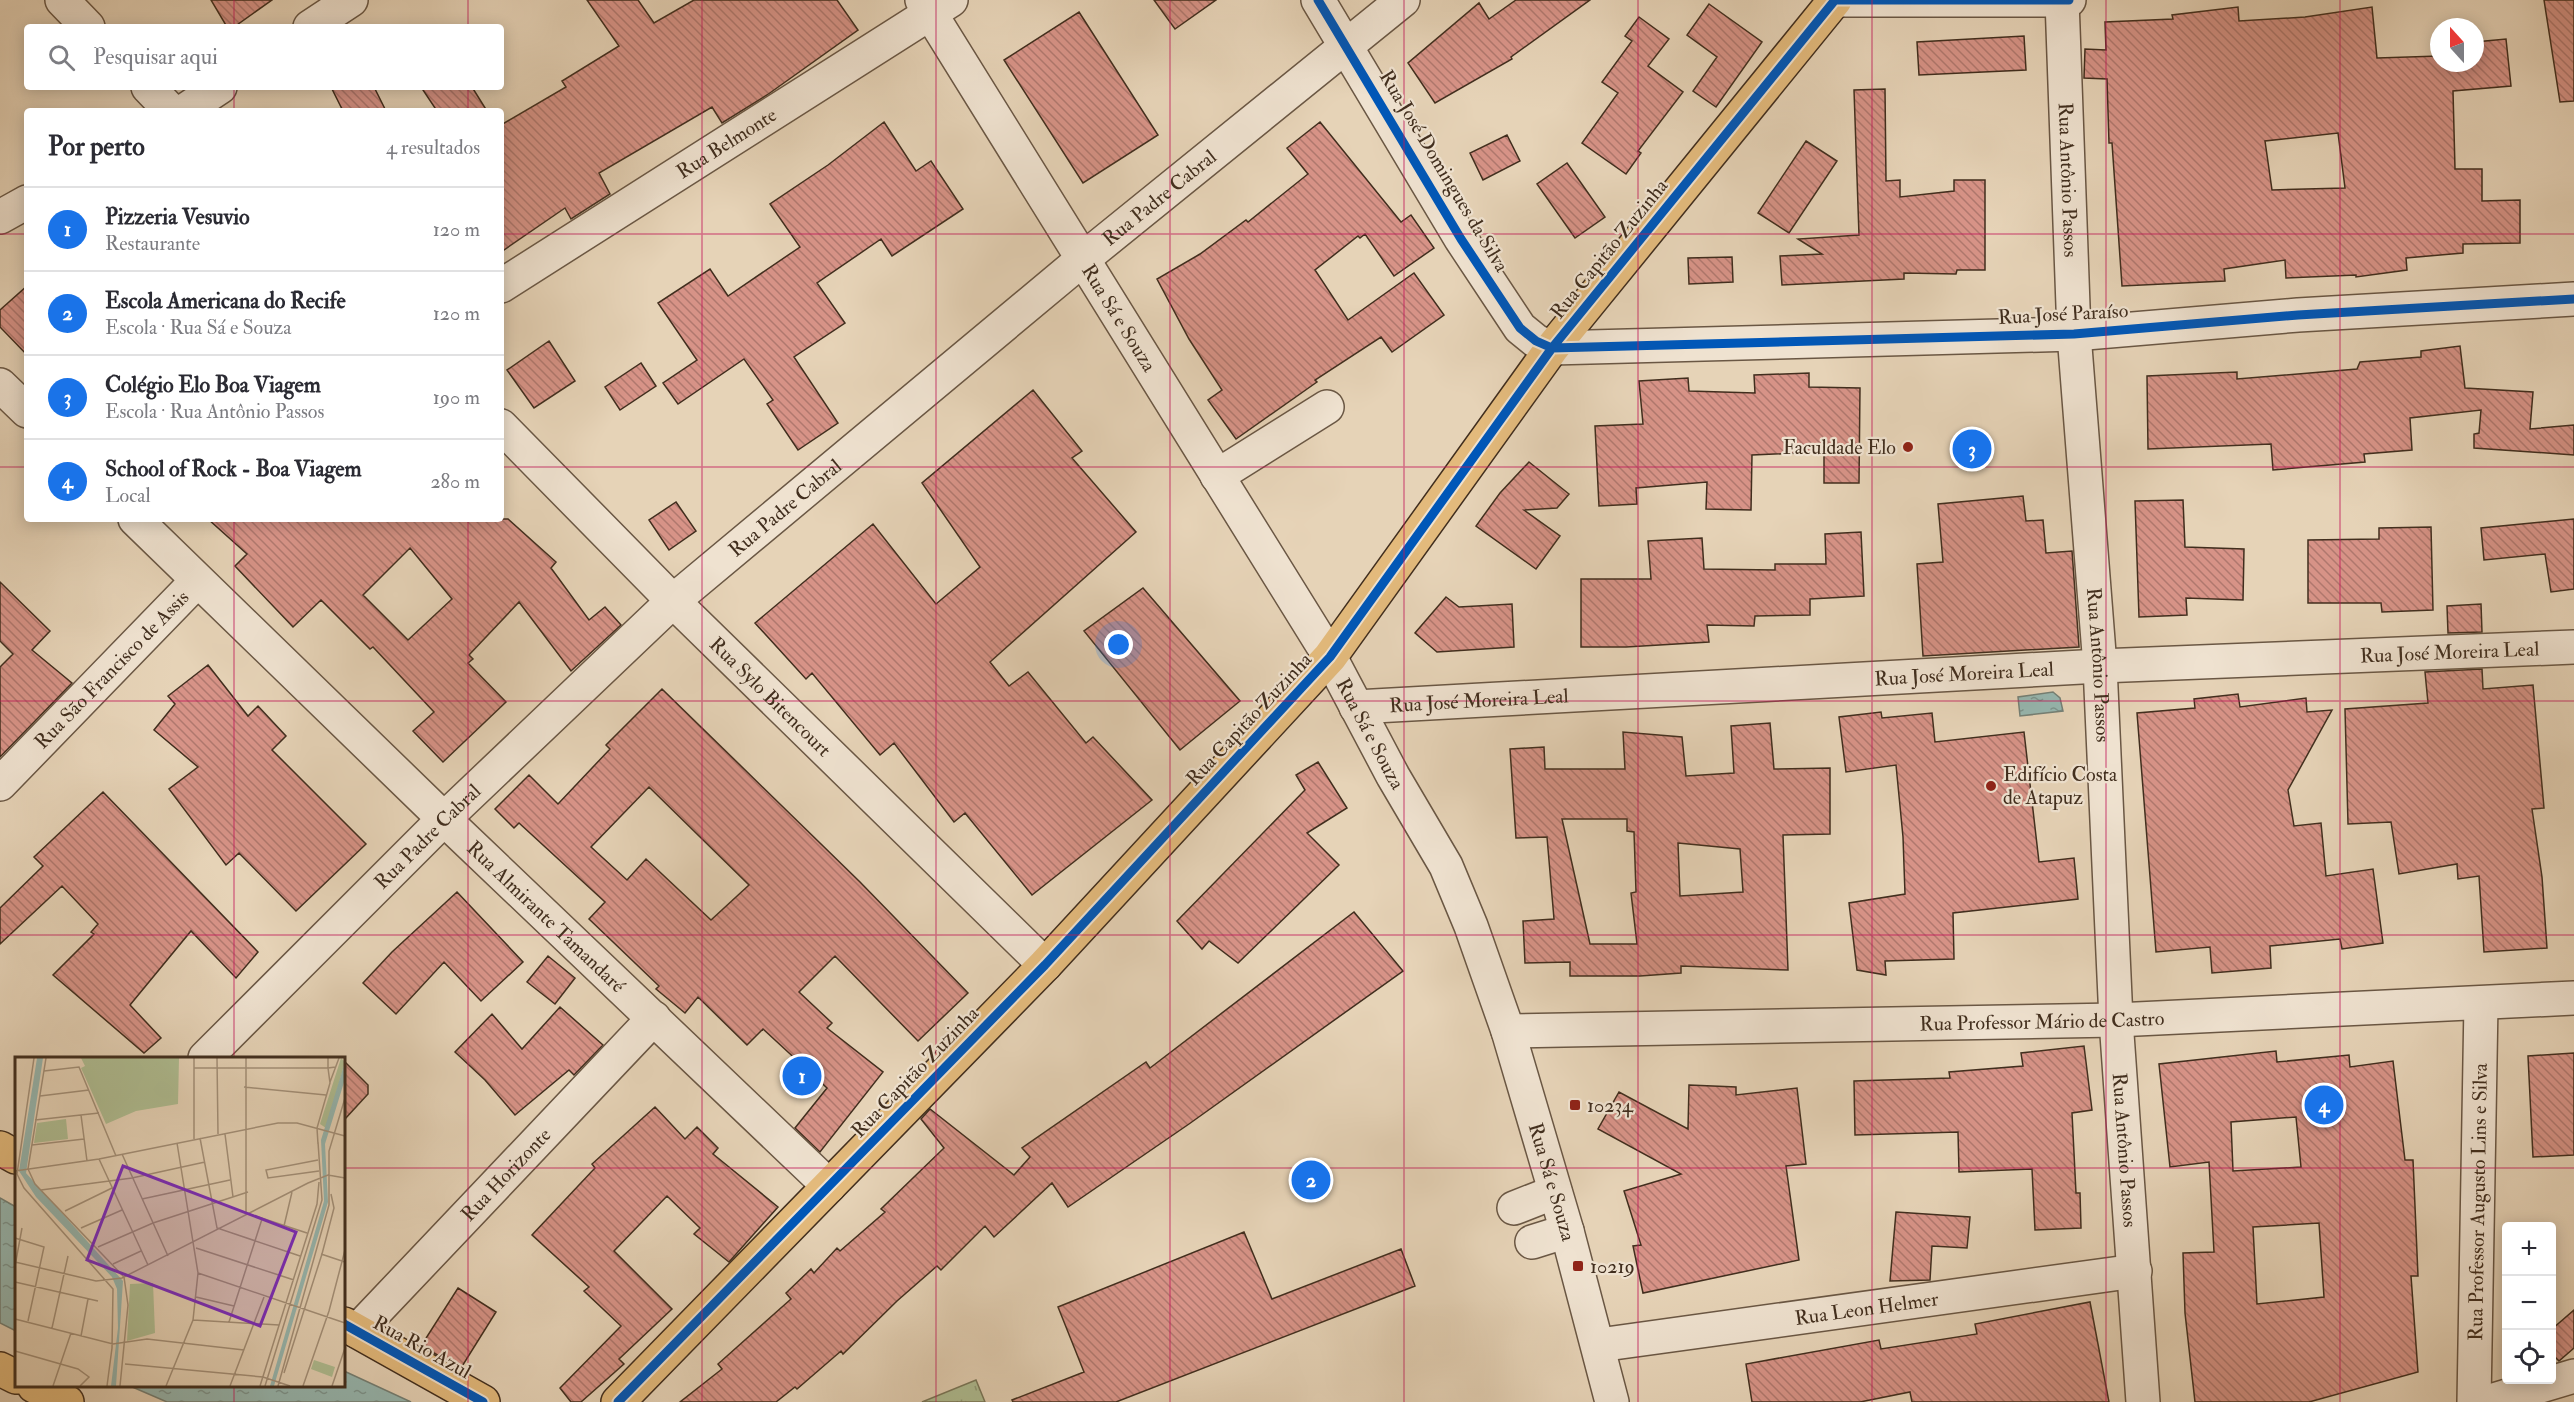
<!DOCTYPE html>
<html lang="pt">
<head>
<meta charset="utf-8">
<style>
	body { margin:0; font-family:"IM FELL Double Pica",serif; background:#f2f2f3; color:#2b2b33 }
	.controls { position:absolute; right:18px; bottom:18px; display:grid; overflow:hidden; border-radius:6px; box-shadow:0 3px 15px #0003 }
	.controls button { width:54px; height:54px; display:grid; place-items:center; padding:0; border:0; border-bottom:2px solid #e1e1e2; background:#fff; color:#2b2b33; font:30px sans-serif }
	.compass { position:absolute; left:2430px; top:18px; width:54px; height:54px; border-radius:50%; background:#fff; box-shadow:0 3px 15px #0003; rotate:339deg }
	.you { position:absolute; left:1119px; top:645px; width:21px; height:21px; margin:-15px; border:4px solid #fff; border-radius:50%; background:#1a73e8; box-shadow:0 0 0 9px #1a73e833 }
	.badge { display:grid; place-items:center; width:39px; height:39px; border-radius:50%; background:#1a73e8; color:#fff; font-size:20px; font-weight:700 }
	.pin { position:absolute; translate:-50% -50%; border:3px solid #fff; box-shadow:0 2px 6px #0006 }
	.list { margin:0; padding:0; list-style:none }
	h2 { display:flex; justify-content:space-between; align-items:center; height:78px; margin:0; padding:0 24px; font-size:26px }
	h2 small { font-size:20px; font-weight:400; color:#7c7c81 }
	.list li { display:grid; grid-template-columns:39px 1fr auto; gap:18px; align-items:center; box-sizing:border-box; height:84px; padding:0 24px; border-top:2px solid #e1e1e2 }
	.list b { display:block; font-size:22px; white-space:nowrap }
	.list p { margin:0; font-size:20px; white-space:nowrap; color:#7c7c81 }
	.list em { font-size:20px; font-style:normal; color:#7c7c81 }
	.icon { flex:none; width:33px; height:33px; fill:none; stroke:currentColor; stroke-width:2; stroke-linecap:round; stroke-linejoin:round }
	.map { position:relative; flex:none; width:2574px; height:1402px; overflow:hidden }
	.search { position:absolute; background:#fff; box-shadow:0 3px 15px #0003; left:24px; top:24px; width:480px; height:66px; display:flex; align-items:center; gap:15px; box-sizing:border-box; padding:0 21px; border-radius:6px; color:#7c7c81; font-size:22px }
	.panel { position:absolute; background:#fff; box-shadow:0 3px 15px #0003; left:24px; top:108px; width:480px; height:414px; border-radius:6px }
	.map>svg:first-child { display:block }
	.grass { fill:url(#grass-tufts); stroke:#787658; stroke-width:1.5 }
	.water { fill:url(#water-ripples); stroke:#748076; stroke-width:1.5 }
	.building { fill:url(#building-back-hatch); stroke:#412e1e; stroke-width:1.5; fill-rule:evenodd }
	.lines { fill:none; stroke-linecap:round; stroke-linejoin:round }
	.minor-casing { stroke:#6a5744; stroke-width:36 }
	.major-casing { stroke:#412e1e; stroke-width:36 }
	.minor { stroke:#efe2d0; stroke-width:33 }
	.major { stroke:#e3ba7c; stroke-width:33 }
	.cycleway-casing { stroke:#efe2d0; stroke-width:13 }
	.cycleway { stroke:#0057b8; stroke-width:9 }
	.grid { fill:none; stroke:#c2185b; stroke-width:1.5; stroke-opacity:0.55 }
	.poi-dot { fill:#8f2418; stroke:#efe2d0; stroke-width:2 }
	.labels { text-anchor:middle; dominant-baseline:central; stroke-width:4.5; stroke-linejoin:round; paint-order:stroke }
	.street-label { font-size:20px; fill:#412e1e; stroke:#efe2d0 }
	.poi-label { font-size:20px; fill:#412e1e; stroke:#efe2d0; text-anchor:start }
	.inset-road { fill:none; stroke:#a4917a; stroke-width:1.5 }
	.view { fill:#7b2cbf; fill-opacity:0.15; stroke:#7b2cbf; stroke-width:3 }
	.inset-edge { fill:none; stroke:#412e1e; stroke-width:3 }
</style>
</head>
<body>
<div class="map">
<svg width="2574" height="1402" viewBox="0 0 2574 1402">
	<defs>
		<pattern id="grass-tufts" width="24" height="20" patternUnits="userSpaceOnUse" patternTransform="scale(1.5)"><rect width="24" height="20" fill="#afbe93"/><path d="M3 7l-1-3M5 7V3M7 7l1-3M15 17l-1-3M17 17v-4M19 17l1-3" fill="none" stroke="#909b77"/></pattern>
		<pattern id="water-ripples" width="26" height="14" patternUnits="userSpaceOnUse" patternTransform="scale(1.5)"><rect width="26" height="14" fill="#96b7b0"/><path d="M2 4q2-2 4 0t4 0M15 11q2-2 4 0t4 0" fill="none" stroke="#7c958f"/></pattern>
		<pattern id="building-back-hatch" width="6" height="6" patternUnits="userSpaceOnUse" patternTransform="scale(1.5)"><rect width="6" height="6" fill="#d79387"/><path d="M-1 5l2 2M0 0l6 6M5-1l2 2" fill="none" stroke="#b0786e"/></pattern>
	</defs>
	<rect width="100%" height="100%" fill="#e6d3b7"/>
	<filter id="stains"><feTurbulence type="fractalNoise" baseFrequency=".00333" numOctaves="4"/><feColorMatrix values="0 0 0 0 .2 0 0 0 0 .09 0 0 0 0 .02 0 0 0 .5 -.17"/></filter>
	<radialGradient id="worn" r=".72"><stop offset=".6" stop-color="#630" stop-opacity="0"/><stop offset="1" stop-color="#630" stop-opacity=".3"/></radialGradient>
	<path class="grass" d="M976,1380L985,1402H922Z"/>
	<path class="water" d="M2053,692L2060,698L2063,711L2020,716L2018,697Z
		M0,1198L16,1207V1331L0,1323Z
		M344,1371L411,1402H167L130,1386H344Z"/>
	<path class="building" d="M211,0H272L234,27H227Z
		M587,0H638L654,23L694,0H837L858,30L767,95L722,123L712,107L599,173L610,194L571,219L565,208L501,252V125L566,87L562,81L619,46Z
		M1154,0H1216L1175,29Z
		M1516,0H1590L1511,57L1512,59L1435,103L1408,63L1479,3L1489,19Z
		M2544,0H2574V101L2560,102Z
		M1709,4L1762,42L1716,107L1693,91L1717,57L1687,35Z
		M2238,7L2239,21L2305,17L2372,7L2377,58L2439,56V63H2475V42L2506,39L2511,86L2453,91L2455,169H2482V201L2520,200V243L2463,244V253L2406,258L2407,270L2356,277V275L2286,278L2285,260L2224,269L2225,281L2122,286L2112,143H2109L2107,79L2084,78L2085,49L2106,50L2105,22L2173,19L2172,15ZM2338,133L2345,188L2272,190L2265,141Z
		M1079,12L1158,135L1083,183L1004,60Z
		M1639,17L1669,39L1648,66L1683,92L1638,151L1641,153L1626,174L1582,143L1618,93L1602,82L1632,41L1625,36Z
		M2024,36L2026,70L1919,75L1917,42Z
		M331,87H374L386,111H343Z
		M421,87H472L487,111H437Z
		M1885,89L1886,181L1900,180V197L1954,191V180H1985V270H1957L1956,274L1904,273V279L1782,285L1780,256L1822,254L1798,239L1859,235L1854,90Z
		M884,122L916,171L931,161L963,209L892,256L881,239L817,283L845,323L794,357L838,423L798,450L767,404L773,400L744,359L678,404L663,383L697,360L658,303L710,269L728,296L800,247L770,204L828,165Z
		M1320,122L1401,222L1411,215L1434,248L1394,276L1365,234L1360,238L1358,236L1315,270L1348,320L1414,273L1444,315L1392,352L1381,337L1315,380L1317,382L1236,439L1208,400L1222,390L1189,339L1157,279L1200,254L1246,220L1248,222L1308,174L1287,148Z
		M1507,135L1520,161L1483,180L1470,153Z
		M1806,141L1837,161L1789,233L1758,213Z
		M1567,163L1605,217L1575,238L1537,184Z
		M1732,257L1733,282L1689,284L1688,258Z
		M27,286V355L0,327V310Z
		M549,341L575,381L534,408L507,370Z
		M2460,346L2465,388L2533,392L2530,429L2574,425V455L2474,448V434L2479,433L2481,410L2410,418L2412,450L2364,454L2365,462L2273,470L2271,444L2148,449L2147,376L2237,372V379L2357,369L2360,362L2421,357V351Z
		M641,363L656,386L620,410L605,387Z
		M1809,373V387L1860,388L1859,483H1824V452L1752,455L1751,510L1706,509L1707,482L1636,488L1637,504L1599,506L1595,426L1643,424L1639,381L1688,378L1689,391L1755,393L1754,375Z
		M1033,390L1082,451L1072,458L1136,532L990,662L1009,686L1028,672L1086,743L1093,737L1152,800L1032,895L965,813L954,822L894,743L880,755L812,673L806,679L755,623L873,524L936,604L980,567L922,483Z
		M1529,462L1569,494L1557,508L1524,510L1560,536L1536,569L1476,526L1500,493Z
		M2023,496L2026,521L2043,520L2046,553L2072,551L2079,647L1923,656L1917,564L1943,562L1938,504Z
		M2183,500L2185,547L2244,549L2243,600L2186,598L2187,615L2139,617L2135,501Z
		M676,502L696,531L669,550L649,520Z
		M208,519H508L556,562L551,568L589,620L605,607L621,625L571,671L519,602L469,655L473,659L468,663L506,702L443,762L413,731L434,712L373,647L370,649L321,600L293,627L235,566L247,554ZM410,548L452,599L408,640L363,595Z
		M2574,519V589L2551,592L2545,554L2484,560L2481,528Z
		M2431,527L2433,610L2382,612L2381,603H2308V540L2379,539V528Z
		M1861,532L1864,596L1810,599V615L1755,616L1754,626L1707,625L1709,642L1626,647H1581V579H1651L1648,541L1702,538L1704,569L1775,570V564H1826L1825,534Z
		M0,582L50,631L32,650L72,683L0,757V667L13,654L0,641Z
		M1143,588L1240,701L1180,750L1084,631Z
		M1446,597L1459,607L1512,604L1514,647L1437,652L1415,633Z
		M2481,604L2482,632L2448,633L2447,606Z
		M208,665L248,716L258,706L286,736L272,750L366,844L296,911L239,853L226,865L169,789L198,767L154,730L175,704L168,696Z
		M2482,669L2483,689L2533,685L2544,808L2532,809L2542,877L2547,948L2484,952L2479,876L2458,879L2457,864L2399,874L2391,822L2348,824L2345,709L2428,703L2425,672Z
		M662,689L860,882L968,993L918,1041L835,956L799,992L832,1023L827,1028L883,1072L820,1152L795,1128L827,1088L763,1029L747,1045L698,997L685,1013L656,989L659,986L589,919L605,902L519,823L514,828L495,809L529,775L558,804L610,749L606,745ZM649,787L749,885L711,920L646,859L627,880L591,847Z
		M2238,694L2240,707L2306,698L2307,712L2332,710L2288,790L2294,826L2321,823L2326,876L2373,869L2383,943L2342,949L2340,939L2270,946L2271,968L2212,973L2210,947L2156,952L2137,713L2195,708L2194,699Z
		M1881,712L1882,718L1932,713L1935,742L2024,732L2039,862L2074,858L2078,899L1953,913L1954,959L1885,961L1886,975L1857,970L1849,903L1905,894L1903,837L1896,765L1846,772L1839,717Z
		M1770,723L1774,769L1830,768V834L1783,835L1788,970L1681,966V973L1640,976H1570V962L1525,963L1523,921L1554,919L1547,837L1516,838L1510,749L1544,747L1545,769H1625L1623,732L1682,737L1686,776L1734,773L1731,726ZM1562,819H1627V831L1634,832L1636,892L1631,893L1637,944H1590ZM1678,843L1740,849L1743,892L1680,896Z
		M1318,762L1347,808L1307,833L1339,865L1238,963L1209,941L1202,949L1177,921L1305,790L1296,775Z
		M103,792L258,952L236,978L191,931L130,1005L161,1038L144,1053L53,975L94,934L91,932L98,924L62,886L0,944V908L43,866L34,857Z
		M457,892L523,962L481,1001L444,962L396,1014L363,983L392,952Z
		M1354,912L1403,971L1189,1124L1068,1207L1052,1183L994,1237L985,1226L941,1270L937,1266L897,1301L843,1354L841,1351L797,1389L795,1387L776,1402H680L722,1369L718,1364L791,1299L786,1293L811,1269L814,1273L837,1248L840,1251L885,1212L881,1209L944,1148L921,1119L930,1109L1014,1175L1030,1157L1022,1148L1146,1062L1150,1068Z
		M548,956L575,978L555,1004L527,982Z
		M560,1007L603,1045L574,1075L569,1070L515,1115L485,1080L455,1052L492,1014L522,1049Z
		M2084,1046L2092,1110L2072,1113L2076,1193H2080L2081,1228L2035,1230L2032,1169L1959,1172L1958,1132L1855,1135L1854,1081L1950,1078L1949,1072L2023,1066L2021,1053Z
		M2276,1051L2277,1062L2349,1055L2350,1067L2393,1061L2405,1160H2413L2418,1276H2411L2418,1372L2309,1402H2195L2185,1313L2183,1253L2214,1252L2209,1162L2170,1167L2159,1064ZM2296,1117L2301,1167L2233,1171L2231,1122ZM2319,1223L2324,1297L2257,1304L2253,1227Z
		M2574,1053V1155L2533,1157L2528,1056Z
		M344,1061L368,1085V1094L344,1120Z
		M1689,1085L1736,1087V1095L1797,1088L1806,1164L1786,1166L1799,1260L1643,1293L1633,1246L1641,1245L1624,1191L1681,1174L1598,1129L1619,1092L1688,1129Z
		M655,1107L685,1139L697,1127L718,1148L713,1154L778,1207L729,1262L694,1234L700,1228L667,1196L614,1251L672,1309L619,1359L624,1364L581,1402H571L560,1388L621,1326L584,1291L589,1287L532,1235L595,1168L592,1164Z
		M1896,1212L1970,1217L1967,1248L1932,1246L1930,1280L1890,1281Z
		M1244,1232L1272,1299L1401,1249L1415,1286L1116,1402H1013L1012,1400L1084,1372L1058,1307Z
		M458,1288L496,1312L461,1368L421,1346Z
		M2090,1302L2109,1402H1912L1910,1392L1860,1402H1752L1746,1364L1879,1340L1881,1349L1977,1334L1975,1324Z
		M2574,1310V1348L2559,1361L2552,1354V1329Z"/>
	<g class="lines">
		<defs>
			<g id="minor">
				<path d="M62,0L88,27"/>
				<path id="s1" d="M922,0L1330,657L1393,776L1446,866L1471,926L1508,1031L1567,1231L1612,1402"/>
				<path d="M1318,0L1461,239L1520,328L1536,341L1552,348L2074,334L2298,315L2574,299"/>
				<path d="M1834,0H2069"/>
				<path id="s2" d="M2062,0L2074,334L2100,666L2116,1020L2143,1402"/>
				<path d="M310,27L351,0"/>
				<path d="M148,87L171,111"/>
				<path d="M184,111L220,87"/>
				<path d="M0,217L27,202"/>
				<path id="s3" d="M501,286L951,0"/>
				<path d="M0,385L27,411"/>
				<path id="s4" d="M501,426L673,601L1045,965"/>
				<path d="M1217,476L1327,407"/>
				<path id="s5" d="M135,519L444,819L829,1186"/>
				<path id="s6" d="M1356,707L2100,666L2574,647"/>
				<path id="s7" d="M0,784L197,581"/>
				<path id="s8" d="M1508,1031L2116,1020L2574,998"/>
				<path id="s9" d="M205,1058L444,819L673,601L1083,259L1403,0"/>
				<path d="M1514,1208L1555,1192"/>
				<path d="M1532,1242L1567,1231"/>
				<path id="s10" d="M357,1331L654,1018"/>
				<path id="s11" d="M1599,1345L2135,1271"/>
				<path id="s12" d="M2474,1402L2481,1003"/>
				<path d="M2487,1402L2574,1376"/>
			</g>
			<path id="major" d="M0,1148L16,1157
				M344,1324L483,1402
				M0,1369L16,1377
				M34,1386L67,1402
				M618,1402L1045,965L1330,657L1552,348L1835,0"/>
		</defs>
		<use href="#minor" class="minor-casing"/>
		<use href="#major" class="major-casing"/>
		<use href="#minor" class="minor"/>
		<use href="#major" class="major"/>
		<defs>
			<path id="cycleway" d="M1318,0L1461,239L1520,328L1536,341L1552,348L2074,334L2298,315L2574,299
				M1834,0H2069
				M344,1324L483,1402
				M618,1402L1045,965L1330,657L1552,348L1835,0"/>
		</defs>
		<use href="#cycleway" class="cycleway-casing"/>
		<use href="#cycleway" class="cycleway"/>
	</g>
	<path class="grid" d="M234,0V27M468,0V27M702,0V1402M936,0V1402M1170,0V1402M1404,0V1402M1638,0V1402M1872,0V1402M2106,0V1402M2340,0V1402M234,87V111M468,87V111M0,234H27M501,234H2574M0,467H27M501,467H2574M234,519V1058M468,519V1402M0,701H2574M0,935H2574M0,1168H16M344,1168H2574M234,1386V1402"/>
	<g class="poi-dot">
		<circle cx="1908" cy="447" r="6"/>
		<circle cx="1991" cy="786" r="6"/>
		<rect x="1569" y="1099" width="12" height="12" rx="3"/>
		<rect x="1572" y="1260" width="12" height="12" rx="3"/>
	</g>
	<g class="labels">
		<g class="street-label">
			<text stroke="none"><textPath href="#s3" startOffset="267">Rua Belmonte</textPath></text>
			<text transform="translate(1444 171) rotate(59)">Rua José Domingues da Silva</text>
			<text stroke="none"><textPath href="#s2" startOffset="180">Rua Antônio Passos</textPath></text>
			<text stroke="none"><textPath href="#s9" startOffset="1286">Rua Padre Cabral</textPath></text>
			<text transform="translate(1609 249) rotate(-51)">Rua Capitão Zuzinha</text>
			<text transform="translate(2063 314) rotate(-3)">Rua José Paraíso</text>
			<text stroke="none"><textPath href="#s1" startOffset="374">Rua Sá e Souza</textPath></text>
			<text stroke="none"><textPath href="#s9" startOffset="800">Rua Padre Cabral</textPath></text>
			<text stroke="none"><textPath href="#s6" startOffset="1095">Rua José Moreira Leal</textPath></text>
			<text stroke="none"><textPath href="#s2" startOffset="666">Rua Antônio Passos</textPath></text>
			<text stroke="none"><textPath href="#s7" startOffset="160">Rua São Francisco de Assis</textPath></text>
			<text stroke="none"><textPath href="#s6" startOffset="609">Rua José Moreira Leal</textPath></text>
			<text stroke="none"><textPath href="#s4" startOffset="382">Rua Sylo Bitencourt</textPath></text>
			<text stroke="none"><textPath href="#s6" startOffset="123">Rua José Moreira Leal</textPath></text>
			<text transform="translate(1249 719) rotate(-47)">Rua Capitão Zuzinha</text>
			<text stroke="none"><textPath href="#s1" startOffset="860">Rua Sá e Souza</textPath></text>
			<text stroke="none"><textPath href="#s9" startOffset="314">Rua Padre Cabral</textPath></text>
			<text stroke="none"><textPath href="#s5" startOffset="572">Rua Almirante Tamandaré</textPath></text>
			<text stroke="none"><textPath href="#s8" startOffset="534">Rua Professor Mário de Castro</textPath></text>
			<text transform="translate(915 1072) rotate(-46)">Rua Capitão Zuzinha</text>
			<text stroke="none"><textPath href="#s2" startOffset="1152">Rua Antônio Passos</textPath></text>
			<text stroke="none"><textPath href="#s10" startOffset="216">Rua Horizonte</textPath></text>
			<text stroke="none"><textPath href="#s1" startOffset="1346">Rua Sá e Souza</textPath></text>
			<text stroke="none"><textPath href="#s12" startOffset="200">Rua Professor Augusto Lins e Silva</textPath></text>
			<text stroke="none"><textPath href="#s11" startOffset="270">Rua Leon Helmer</textPath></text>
			<text transform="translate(422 1347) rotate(29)">Rua Rio Azul</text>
		</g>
		<g class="poi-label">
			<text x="1896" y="447" text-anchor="end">Faculdade Elo</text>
			<text x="2003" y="774">Edifício Costa<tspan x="2003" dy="23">de Atapuz</tspan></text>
			<text x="1587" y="1105">10234</text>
			<text x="1590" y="1266">10219</text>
		</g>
	</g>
	<g transform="translate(15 1057)">
		<rect width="330" height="330" fill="#e6d3b7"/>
		<path d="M138,226L140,276L112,284L115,227Z" fill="#afbe93"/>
		<path d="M51,62L53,82L19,86L22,66ZM299,303L320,310L317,320L296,312Z" fill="#afbe93"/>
		<path d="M66,1H164L163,47L121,54L91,67L66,11L70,9ZM326,1L330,5L311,71L305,67Z" fill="#afbe93"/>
		<path d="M78,1L88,13L107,1L113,6L103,17L93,18L84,13ZM138 14a9 9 0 1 1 18 0a9 9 0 1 1-18 0Z" fill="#afbe93"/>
		<path d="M22,1H28L11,116L108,224L101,329H96L103,271L102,232L97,220L21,140L4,114ZM330,5V22L310,87L313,145L259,329H255L309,144L306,83Z" fill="#96b7b0"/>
		<path class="inset-road" d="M19,1L2,117L9,131L98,232L97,291L92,329M31,1L13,112L20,127L109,220L113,248L105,329M179,1V82M202,1L203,77M231,1V156L292,176M179,11H313V1M29,14L64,10L101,99M315,25L324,1M229,30L311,38M25,39L74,33M66,58L72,104M20,63L84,56M210,77L218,140M185,81L202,171L285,199M303,87L302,71L315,26L313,11L321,10M17,88L69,82M107,97L153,199M84,102L133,208M303,103L251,113L253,121L304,114M0,114L84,102L263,66H282L330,79M26,133L117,121L190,105M127,142L215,123M50,154L97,131M269,169L277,135M66,171L107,153M0,181L29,190L13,264M83,190L138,166L233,135M181,191L279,223M306,197L330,205M0,205L81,224L107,221L293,126L313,118L330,121M98,207L126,194M0,209L7,171M183,216L330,266M0,225L83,244M181,240L219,249M0,262L98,287L132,282L229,293M178,263L264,268M214,265L247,162M37,271L53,199M66,279L73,242M0,294L63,312L74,320L65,329M110,307L248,320L275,329M269,316L307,197L319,151L316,137M38,329L56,276M151,329L178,263L183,216L162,86M215,329L249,240M245,329L302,147L304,125M250,329L307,143L303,85M263,329L314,148V94L330,41M288,329L314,254L330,193M317,329L330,291"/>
		<path class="view" d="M108,109L281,175L245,269L72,203Z"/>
		<rect width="330" height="330" class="inset-edge"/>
	</g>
	<rect width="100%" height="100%" filter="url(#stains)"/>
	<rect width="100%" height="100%" fill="url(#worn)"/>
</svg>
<div class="controls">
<button>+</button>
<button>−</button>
<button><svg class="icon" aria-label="locate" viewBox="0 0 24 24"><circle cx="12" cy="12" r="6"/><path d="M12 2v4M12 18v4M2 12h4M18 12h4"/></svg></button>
</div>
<svg class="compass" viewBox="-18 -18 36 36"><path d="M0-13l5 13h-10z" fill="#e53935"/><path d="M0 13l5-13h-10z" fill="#7c7c81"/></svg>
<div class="you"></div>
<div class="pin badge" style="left:802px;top:1076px">1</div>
<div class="pin badge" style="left:1311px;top:1180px">2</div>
<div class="pin badge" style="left:1972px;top:449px">3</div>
<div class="pin badge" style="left:2324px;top:1105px">4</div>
<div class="search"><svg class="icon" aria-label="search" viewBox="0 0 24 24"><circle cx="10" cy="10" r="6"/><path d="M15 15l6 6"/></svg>Pesquisar aqui</div>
<section class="panel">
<h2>Por perto<small>4 resultados</small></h2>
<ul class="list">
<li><span class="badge">1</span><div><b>Pizzeria Vesuvio</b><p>Restaurante</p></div><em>120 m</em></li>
<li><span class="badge">2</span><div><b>Escola Americana do Recife</b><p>Escola · Rua Sá e Souza</p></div><em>120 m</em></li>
<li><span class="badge">3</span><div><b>Colégio Elo Boa Viagem</b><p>Escola · Rua Antônio Passos</p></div><em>190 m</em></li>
<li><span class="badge">4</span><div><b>School of Rock - Boa Viagem</b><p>Local</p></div><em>280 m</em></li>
</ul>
</section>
</div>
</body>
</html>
